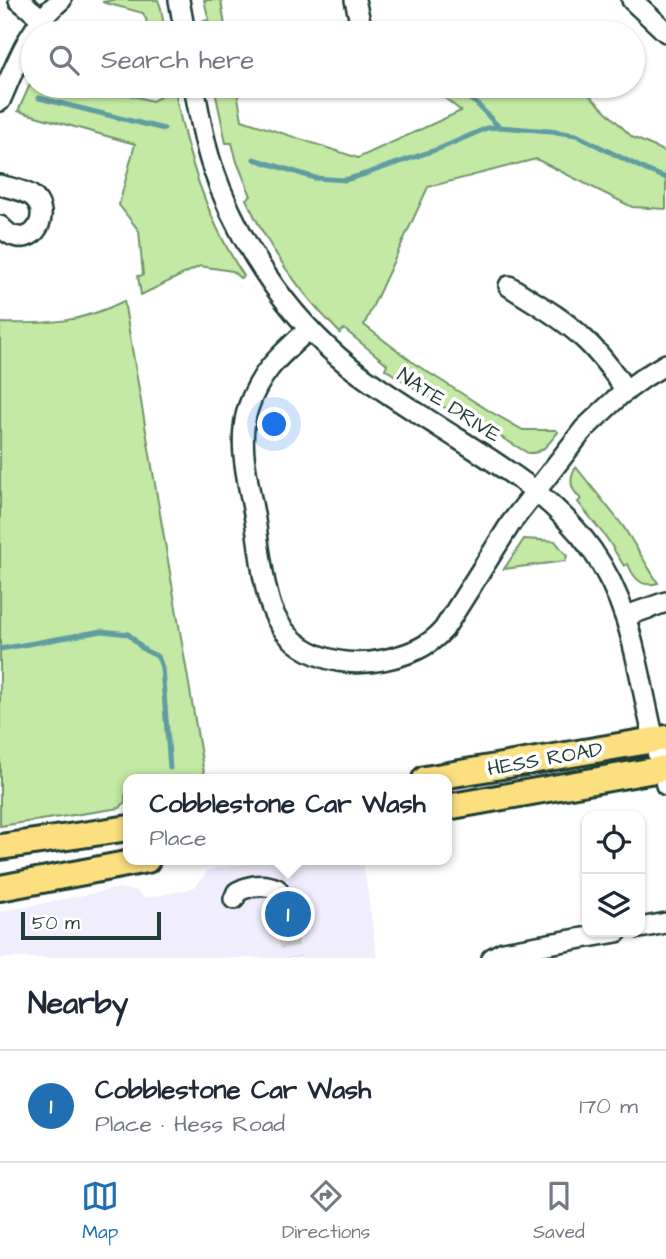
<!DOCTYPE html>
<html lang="en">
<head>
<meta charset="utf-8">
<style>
	body { margin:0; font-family:"Architects Daughter",sans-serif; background:#f6f6f7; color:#1f2937 }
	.controls { position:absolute; right:21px; bottom:21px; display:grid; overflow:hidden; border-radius:14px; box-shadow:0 2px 5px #0004 }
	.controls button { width:63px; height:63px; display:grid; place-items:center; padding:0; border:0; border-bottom:2px solid #e0e1e3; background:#fff; color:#1f2937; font:35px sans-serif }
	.scale { position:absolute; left:21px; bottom:18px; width:140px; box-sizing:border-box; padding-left:7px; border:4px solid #1f3d34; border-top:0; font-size:19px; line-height:24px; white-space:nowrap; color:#1f3d34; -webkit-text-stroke:5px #fff; paint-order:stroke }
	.you { position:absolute; left:275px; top:425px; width:24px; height:24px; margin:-18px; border:5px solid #fff; border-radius:50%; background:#1a73e8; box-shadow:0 0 0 10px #1a73e833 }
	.badge { display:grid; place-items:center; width:46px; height:46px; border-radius:50%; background:#1f6fb2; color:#fff; font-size:23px; font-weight:700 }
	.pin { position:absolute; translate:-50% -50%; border:4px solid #fff; box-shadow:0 2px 7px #0006 }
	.popup { position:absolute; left:123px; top:774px; width:329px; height:91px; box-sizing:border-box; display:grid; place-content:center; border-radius:14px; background:#fff; filter:drop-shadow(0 2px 5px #0005); font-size:23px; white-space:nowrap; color:#747a83 }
	.popup b { font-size:26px; color:#1f2937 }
	.popup::after { content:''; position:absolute; left:50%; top:100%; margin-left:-14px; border:14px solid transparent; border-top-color:#fff }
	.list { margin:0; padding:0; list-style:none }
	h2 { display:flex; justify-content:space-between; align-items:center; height:91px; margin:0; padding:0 28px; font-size:30px }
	h2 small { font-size:23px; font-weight:400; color:#747a83 }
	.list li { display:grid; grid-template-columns:46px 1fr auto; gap:21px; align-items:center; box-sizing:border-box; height:112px; padding:0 28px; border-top:2px solid #e0e1e3 }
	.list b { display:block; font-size:26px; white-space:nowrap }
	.list p { margin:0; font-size:23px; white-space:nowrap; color:#747a83 }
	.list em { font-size:23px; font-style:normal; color:#747a83 }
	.icon { flex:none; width:38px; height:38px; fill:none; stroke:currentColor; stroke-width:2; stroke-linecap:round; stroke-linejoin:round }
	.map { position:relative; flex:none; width:666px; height:958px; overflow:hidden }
	.search { position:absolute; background:#fff; box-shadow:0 2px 5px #0004; left:21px; right:21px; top:21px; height:77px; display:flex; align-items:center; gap:18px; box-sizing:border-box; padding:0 24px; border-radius:38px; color:#747a83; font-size:26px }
	.sheet { height:203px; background:#fff }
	nav { display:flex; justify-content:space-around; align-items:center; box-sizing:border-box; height:98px; border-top:2px solid #e0e1e3; background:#fff; font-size:19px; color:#747a83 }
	nav a { display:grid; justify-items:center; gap:4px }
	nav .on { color:#1f6fb2 }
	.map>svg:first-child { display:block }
	.built { fill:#f0edfc }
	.green { fill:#c3e9a4; stroke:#71936c; stroke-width:2 }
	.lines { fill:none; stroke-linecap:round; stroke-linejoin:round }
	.stream { stroke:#619da1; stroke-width:5 }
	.minor-tunnel { stroke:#d2d8d6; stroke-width:19; stroke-dasharray:19 10; stroke-linecap:butt }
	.minor-casing { stroke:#1f3d34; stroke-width:24 }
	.major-casing { stroke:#1f3d34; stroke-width:30 }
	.minor { stroke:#fff; stroke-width:19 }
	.major { stroke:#fce080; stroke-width:24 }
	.labels { text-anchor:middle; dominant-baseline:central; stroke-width:7; stroke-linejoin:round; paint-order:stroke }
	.street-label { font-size:21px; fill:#1f3d34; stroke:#fff }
</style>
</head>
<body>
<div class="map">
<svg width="666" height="958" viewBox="0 0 666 958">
	<rect width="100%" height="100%" fill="#fff"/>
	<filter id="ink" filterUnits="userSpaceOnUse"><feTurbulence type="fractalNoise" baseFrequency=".0143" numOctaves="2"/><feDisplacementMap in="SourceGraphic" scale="14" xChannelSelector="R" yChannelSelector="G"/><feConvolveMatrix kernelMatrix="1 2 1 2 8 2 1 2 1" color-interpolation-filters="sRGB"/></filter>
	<g filter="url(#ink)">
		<path class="built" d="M266,860H363L377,958H0V912L119,888L136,891L145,898L187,890L196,886L208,870Z"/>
		<path class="green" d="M114,0H158L161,8L165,33H149L146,19L143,13L102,2Z
			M204,0H221L226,33H205L203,21L209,20Z
			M33,78V86H97L152,101L160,97L158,86H174C186,153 206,219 244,276L240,278L232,271L200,266L141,295L138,276L143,275L139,231L119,205L135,144L18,111Z
			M214,86H236L242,120L358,158L461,111L430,86H580L632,137L666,152V209L632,207L536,159L428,187L364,325L415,364L491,412L523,430H556L558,432C549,443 543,454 528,453L492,432L489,436L385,369L387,364L344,329L340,333C301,294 269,249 246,199L251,196L237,162L232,143H226Z
			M124,301L205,779H129V796H125V802L120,808L0,826V323C48,324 80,323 124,301Z
			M576,467L623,526L658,583C642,588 634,579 628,564L624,566L608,540L578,502L581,499C571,490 568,479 576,467Z
			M524,539L555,541L567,556L565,561L504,569Z"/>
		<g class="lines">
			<path class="stream" d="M450,86L477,104L498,126
				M39,98L164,129
				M254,159L315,178L345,180L365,174L441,148L487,128L499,127L550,131L576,135L646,170L666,178
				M0,649L102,631L128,634C133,638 137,643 142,648C153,658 157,649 162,668L170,768"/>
			<path class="minor-tunnel" d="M282,900L292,958"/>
			<defs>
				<path id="minor" d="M19,0L42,19
					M179,0L185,33
					M355,0L362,30
					M632,0L666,32
					M194,86C199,112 203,138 211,163C237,241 285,314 349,366C378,389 410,408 441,428C496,463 553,495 592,550C634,610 637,671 654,739C657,755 663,769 666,785
					M0,101C16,65 29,26 61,0
					M0,185C10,188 24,190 32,196C51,210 38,244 14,236C9,235 4,230 0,226
					M509,286C533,302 560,316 581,336C599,352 613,371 626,391
					M309,329C281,355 261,370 248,408C237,443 248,480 254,514C259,542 262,583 272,609C290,655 339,669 383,660C407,655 428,648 444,629L511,523L584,429L620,395L643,378L666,364
					M626,616L666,602
					M234,899L237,892C250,885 263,883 277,889L282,900
					M640,928L666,923
					M492,958L503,952L617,932"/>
				<path id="major" d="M425,779L666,738
					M447,807L666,768
					M0,847L129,828
					M0,888L147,860"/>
			</defs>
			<use href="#minor" class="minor-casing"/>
			<use href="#major" class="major-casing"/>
			<use href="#minor" class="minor"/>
			<use href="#major" class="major"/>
		</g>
	</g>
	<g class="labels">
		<g class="street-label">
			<text transform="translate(449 405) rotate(33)">NATE DRIVE</text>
			<text transform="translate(545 759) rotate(-10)">HESS ROAD</text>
		</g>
	</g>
</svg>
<div class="controls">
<button><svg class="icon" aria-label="locate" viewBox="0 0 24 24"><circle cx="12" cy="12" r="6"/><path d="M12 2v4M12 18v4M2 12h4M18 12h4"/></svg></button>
<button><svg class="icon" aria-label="layers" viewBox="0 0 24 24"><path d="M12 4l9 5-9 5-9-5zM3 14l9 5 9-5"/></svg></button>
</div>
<div class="scale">50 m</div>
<div class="you"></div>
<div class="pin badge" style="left:288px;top:914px">1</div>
<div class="popup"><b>Cobblestone Car Wash</b>Place</div>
<div class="search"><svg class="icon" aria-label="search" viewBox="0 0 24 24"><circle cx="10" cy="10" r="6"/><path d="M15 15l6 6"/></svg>Search here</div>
</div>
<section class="sheet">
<h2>Nearby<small></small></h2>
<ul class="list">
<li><span class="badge">1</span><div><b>Cobblestone Car Wash</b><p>Place · Hess Road</p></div><em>170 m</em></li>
</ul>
</section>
<nav>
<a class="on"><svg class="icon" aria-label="map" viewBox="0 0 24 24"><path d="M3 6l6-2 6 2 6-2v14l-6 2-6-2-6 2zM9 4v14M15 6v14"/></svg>Map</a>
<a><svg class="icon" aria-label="directions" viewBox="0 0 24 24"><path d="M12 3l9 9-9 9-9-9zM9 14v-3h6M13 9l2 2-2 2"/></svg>Directions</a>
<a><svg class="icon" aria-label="saved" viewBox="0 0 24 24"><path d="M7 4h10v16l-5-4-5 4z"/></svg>Saved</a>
</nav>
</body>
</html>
